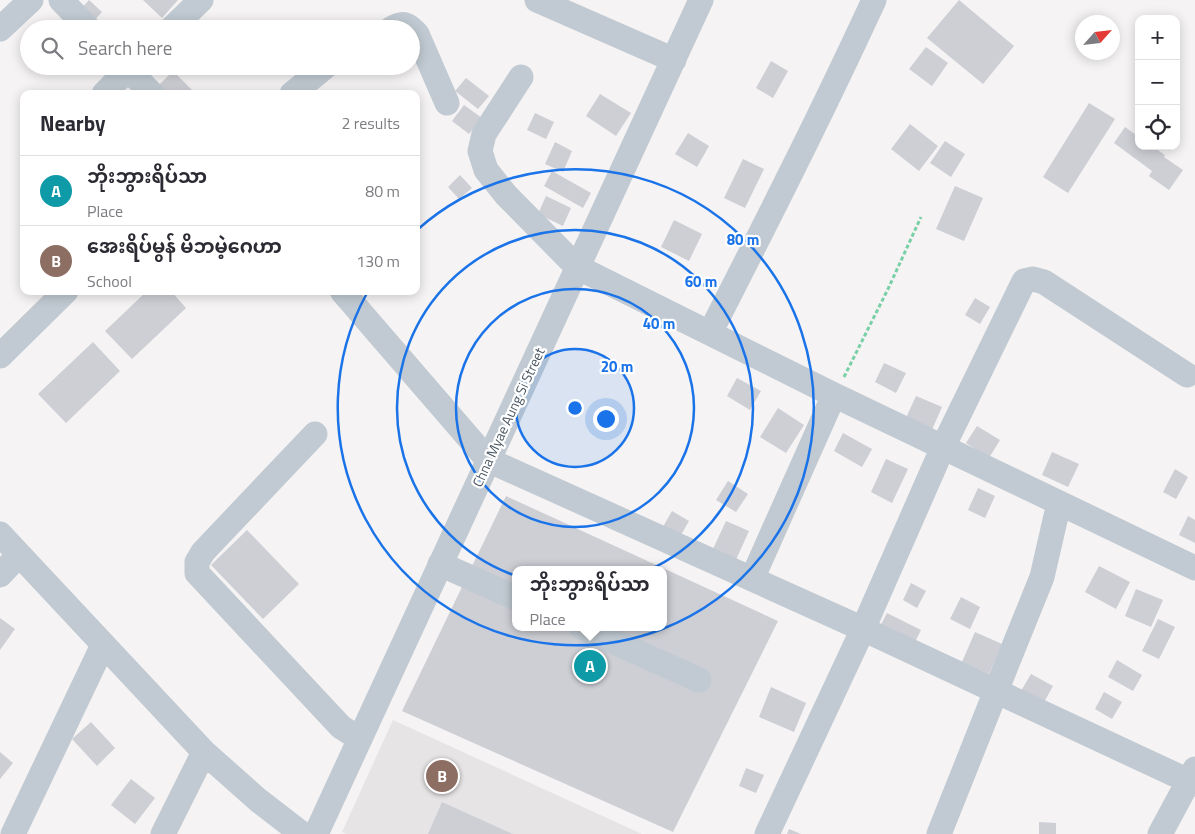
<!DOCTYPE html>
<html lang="en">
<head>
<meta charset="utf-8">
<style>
	body { margin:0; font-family:"Titillium Web","Noto Sans Myanmar",sans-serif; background:#f7f7f7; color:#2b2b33 }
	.controls { position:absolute; right:15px; top:15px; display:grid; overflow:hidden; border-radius:10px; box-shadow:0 2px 12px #0003 }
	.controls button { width:45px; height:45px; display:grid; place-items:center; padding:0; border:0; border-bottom:1px solid #e1e1e2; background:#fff; color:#2b2b33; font:25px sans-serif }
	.compass { position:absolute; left:1075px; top:15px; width:45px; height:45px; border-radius:50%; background:#fff; box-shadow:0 2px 12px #0003; rotate:63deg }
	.you { position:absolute; left:605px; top:418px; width:18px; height:18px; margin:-12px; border:4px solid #fff; border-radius:50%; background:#1a73e8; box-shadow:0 0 0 8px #1a73e833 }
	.badge { display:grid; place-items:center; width:32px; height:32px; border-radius:50%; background:#b45309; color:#fff; font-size:16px; font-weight:700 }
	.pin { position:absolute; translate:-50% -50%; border:2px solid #fff; box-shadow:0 1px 5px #0006 }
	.popup { position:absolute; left:512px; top:566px; width:155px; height:65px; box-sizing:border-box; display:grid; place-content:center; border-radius:10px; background:#fff; filter:drop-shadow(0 1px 4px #0005); font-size:16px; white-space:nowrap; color:#7c7c81 }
	.popup b { font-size:19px; color:#2b2b33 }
	.popup::after { content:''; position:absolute; left:50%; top:100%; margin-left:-10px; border:10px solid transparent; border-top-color:#fff }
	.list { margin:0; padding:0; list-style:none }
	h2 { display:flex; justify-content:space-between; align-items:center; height:65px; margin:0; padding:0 20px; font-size:21px }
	h2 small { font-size:16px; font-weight:400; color:#7c7c81 }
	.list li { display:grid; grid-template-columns:32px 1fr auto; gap:15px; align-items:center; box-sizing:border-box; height:70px; padding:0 20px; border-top:1px solid #e1e1e2 }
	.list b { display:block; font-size:19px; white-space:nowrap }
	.list p { margin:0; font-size:16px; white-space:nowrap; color:#7c7c81 }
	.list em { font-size:16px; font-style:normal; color:#7c7c81 }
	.icon { flex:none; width:28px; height:28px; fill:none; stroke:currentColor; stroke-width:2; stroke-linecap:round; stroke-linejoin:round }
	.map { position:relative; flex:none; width:1195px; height:834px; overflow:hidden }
	.search { position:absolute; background:#fff; box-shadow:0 2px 12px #0003; left:20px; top:20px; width:400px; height:55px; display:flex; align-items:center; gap:12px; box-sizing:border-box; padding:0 18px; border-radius:28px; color:#7c7c81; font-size:19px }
	.panel { position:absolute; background:#fff; box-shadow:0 2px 12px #0003; left:20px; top:90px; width:400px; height:205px; border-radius:10px }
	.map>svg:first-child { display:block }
	.education { fill:#e6e4e5 }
	.building { fill:#cdcfd5; fill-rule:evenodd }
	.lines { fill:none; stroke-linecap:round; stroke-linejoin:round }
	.path { stroke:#7ad0a6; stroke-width:3; stroke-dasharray:4 2.5; stroke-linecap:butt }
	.minor { stroke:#c1cad2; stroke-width:25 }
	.ring { fill:none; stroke:#1a73e8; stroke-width:2.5 }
	.labels { text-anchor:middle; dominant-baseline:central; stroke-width:4.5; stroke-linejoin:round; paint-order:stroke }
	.street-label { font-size:14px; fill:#4a5661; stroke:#fff }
	.centre { fill:#1a73e8; stroke:#fff; stroke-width:2.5 }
	.ring-label { font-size:15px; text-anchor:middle; font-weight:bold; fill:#1a73e8; stroke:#fff; stroke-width:4.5; stroke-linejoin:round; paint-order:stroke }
</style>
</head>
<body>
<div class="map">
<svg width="1195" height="834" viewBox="0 0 1195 834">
	<rect width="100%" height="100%" fill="#f5f3f3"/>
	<path class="education" d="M393,720L642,834H347L342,832Z"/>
	<path class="building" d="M89,0L102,12L92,23L79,11Z
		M143,0H178L162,18Z
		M959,0L1014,46L983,84L927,38Z
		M926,47L948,63L932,86L909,69Z
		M771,61L788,71L773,98L756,88Z
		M173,71L193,91L191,94H166L158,86Z
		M466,78L489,96L478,109L455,91Z
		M600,94L631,113L616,136L586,116Z
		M1089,103L1115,119L1068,193L1043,177Z
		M464,105L482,118L469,134L452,121Z
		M535,113L554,122L546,139L527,130Z
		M910,124L938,146L919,171L891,149Z
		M1125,127L1139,137V146H1152L1165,155L1164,157L1183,170L1169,190L1149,176L1152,171L1114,143Z
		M688,133L709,146L697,167L675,154Z
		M945,141L965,154L951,177L930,163Z
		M555,142L572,151L563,172L545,164Z
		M743,159L764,169L745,208L724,198Z
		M552,171L591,193L583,208L544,186Z
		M460,175L472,188L459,199L448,187Z
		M955,186L983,198L964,241L936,229Z
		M546,196L571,208L563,226L538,214Z
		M674,220L702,234L689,261L661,247Z
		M147,291H171L186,308L132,359L105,331Z
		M975,298L990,307L980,324L965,315Z
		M93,342L120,371L66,423L38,394Z
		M884,363L906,373L896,393L875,382Z
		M737,378L761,391L750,410L727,396Z
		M916,396L942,407L931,432L905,420Z
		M778,408L804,425L786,453L760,437Z
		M977,426L1000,440L989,458L966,443Z
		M843,433L872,449L862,467L834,451Z
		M1052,452L1079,464L1068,487L1042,475Z
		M886,459L908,469L892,503L871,492Z
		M1175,469L1188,477L1176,499L1163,492Z
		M728,481L748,494L736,512L716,500Z
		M978,488L995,496L985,518L968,510Z
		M506,496L778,621L673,832L402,711ZM516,570H664V627H516Z
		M672,511L689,521L677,542L660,532Z
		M1188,516L1195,520V543L1179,535Z
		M726,521L749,531L735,562L712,551Z
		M247,530L299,584L263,619L211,565Z
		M1099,566L1130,582L1116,609L1085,592Z
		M911,583L926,591L917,608L903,600Z
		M1136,589L1163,600L1151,627L1125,616Z
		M961,597L980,607L970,629L950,619Z
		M887,613L921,630L912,648L878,630Z
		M0,618L15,629L0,650Z
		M1158,619L1175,627L1159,659L1142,651Z
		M975,632L1002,644L989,674L962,662Z
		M1117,660L1142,675L1133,691L1108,677Z
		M1031,674L1053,686L1043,704L1021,691Z
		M771,687L806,703L794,732L759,717Z
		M1104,692L1122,702L1112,719L1095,709Z
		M91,722L115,748L97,766L72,739Z
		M0,752L13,763L0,779Z
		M746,768L764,775L756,793L739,786Z
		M131,779L155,798L135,824L111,805Z
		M442,802L513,834H428Z
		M1039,822L1056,823V834H1039Z
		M789,829L801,834H787Z"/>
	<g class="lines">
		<path class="path" d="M844,377L888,289L921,217"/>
		<path class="minor" d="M61,0L89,29
			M537,0L674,60
			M0,29L31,0
			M171,29L201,0
			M391,29C404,21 407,24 417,34L447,103
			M125,66L152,94
			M521,77L484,134L480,151L486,170L506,195L577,267L834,395L1195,568
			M104,94L131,66
			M292,94L326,66
			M342,291L488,460L863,629L767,834
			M710,333C766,223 822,113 874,0
			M0,356L66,291
			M1187,375L1044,282L1033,279L1024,281L943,447L863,629L1195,784
			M315,434L203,552L197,562V573L341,727L360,739
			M0,534L204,752L258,800L302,834
			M440,564L516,598
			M0,575L19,555
			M752,579L834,395
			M581,627L699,680
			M13,834L103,645
			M163,834L204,752
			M316,834L701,0
			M939,834L996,691L1042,577L1059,503
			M1160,834L1195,769"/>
	</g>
	<circle cx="575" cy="408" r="59" fill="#1a73e8" fill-opacity=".12"/>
	<g class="ring">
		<circle cx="575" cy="408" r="59"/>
		<circle cx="575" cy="408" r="119"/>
		<circle cx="575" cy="408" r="178"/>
		<path d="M417 230A238 238 0 1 1 367 293"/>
	</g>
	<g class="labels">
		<g class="street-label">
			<text transform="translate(508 417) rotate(-65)">Chna Myae Aung Si Street</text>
		</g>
	</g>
	<circle cx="575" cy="408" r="8" class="centre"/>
	<g class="ring-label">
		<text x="743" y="245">80 m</text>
		<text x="701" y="287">60 m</text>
		<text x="659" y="329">40 m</text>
		<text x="617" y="372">20 m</text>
	</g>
</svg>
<div class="controls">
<button>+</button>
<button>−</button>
<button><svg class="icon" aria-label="locate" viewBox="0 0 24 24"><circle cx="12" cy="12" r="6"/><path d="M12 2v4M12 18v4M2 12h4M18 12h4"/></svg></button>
</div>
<svg class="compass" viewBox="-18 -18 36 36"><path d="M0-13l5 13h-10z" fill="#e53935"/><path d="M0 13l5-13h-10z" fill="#7c7c81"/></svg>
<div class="you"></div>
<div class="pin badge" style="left:590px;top:666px;background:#0f9aa8">A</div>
<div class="popup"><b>ဘိုးဘွားရိပ်သာ</b>Place</div>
<div class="pin badge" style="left:442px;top:776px;background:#8d6e63">B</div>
<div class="search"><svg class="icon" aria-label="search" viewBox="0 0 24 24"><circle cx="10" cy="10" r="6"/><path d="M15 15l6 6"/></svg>Search here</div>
<section class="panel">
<h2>Nearby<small>2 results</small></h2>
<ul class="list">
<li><span class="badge" style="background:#0f9aa8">A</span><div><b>ဘိုးဘွားရိပ်သာ</b><p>Place</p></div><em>80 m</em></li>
<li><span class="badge" style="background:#8d6e63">B</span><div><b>အေးရိပ်မွန် မိဘမဲ့ဂေဟာ</b><p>School</p></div><em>130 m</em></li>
</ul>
</section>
</div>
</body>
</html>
